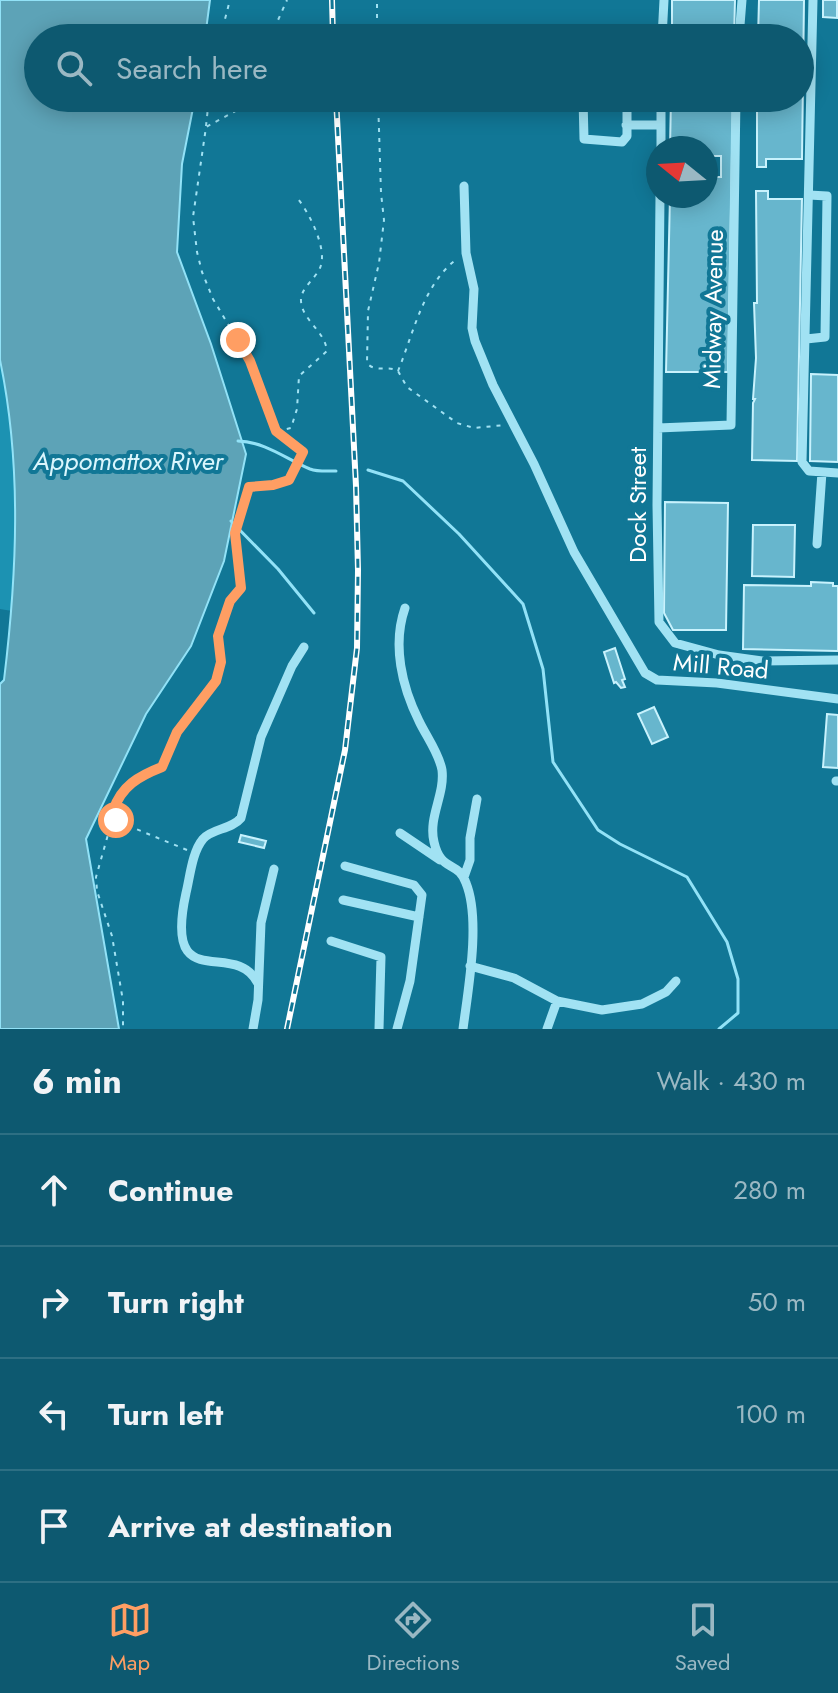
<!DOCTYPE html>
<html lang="en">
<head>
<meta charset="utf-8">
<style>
	body { margin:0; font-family:Jost,sans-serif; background:#1b6278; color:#f1f3f6 }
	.compass { position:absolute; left:646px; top:136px; width:72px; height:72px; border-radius:50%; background:#0d5970; box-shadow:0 4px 20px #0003; rotate:288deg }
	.stop { position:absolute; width:24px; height:24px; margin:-18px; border:6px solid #ff9e63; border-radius:50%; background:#fff }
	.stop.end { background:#ff9e63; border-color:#fff; box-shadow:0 2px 8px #0008 }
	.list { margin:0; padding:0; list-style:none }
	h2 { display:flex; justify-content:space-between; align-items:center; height:104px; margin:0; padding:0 32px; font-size:34px }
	h2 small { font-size:26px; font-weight:400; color:#9ab8c3 }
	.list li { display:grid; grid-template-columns:52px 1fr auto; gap:24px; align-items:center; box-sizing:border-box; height:112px; padding:0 32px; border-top:2px solid #2d6f83 }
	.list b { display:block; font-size:30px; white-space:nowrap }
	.list em { font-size:26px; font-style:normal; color:#9ab8c3 }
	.icon { flex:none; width:44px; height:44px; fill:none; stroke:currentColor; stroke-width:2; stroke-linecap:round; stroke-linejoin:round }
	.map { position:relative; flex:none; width:838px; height:1029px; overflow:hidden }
	.search { position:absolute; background:#0d5970; box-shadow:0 4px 20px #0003; left:24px; right:24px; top:24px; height:88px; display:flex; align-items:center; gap:20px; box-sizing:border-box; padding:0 28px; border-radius:44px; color:#9ab8c3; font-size:30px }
	.sheet { height:552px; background:#0d5970 }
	nav { display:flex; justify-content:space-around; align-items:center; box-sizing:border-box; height:112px; border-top:2px solid #2d6f83; background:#0d5970; font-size:22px; color:#9ab8c3 }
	nav a { display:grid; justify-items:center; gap:4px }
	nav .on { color:#ff9e63 }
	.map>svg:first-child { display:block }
	.green { fill:#1c92b2 }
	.water { fill:#5da3b7; stroke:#92e2f7; stroke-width:2 }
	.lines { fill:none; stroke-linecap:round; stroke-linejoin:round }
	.stream { stroke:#92e2f7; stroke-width:3 }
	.building { fill:#67b6cd; stroke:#c8f2fd; stroke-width:2 }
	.path { stroke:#a1e2f3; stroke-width:2; stroke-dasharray:4 6; stroke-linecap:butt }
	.minor { stroke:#a1e2f3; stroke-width:9 }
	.rail-casing { stroke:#fff; stroke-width:6 }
	.rail { stroke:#117796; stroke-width:3; stroke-dasharray:9; stroke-linecap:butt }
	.route { stroke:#ff9e63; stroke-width:10 }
	.labels { text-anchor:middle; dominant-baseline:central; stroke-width:8; stroke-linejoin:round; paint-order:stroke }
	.street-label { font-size:24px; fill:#fff; stroke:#117796 }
	.water-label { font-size:26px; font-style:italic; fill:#daf6fd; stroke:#117796 }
</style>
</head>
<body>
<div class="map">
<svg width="838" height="1029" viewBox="0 0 838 1029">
	<rect width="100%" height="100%" fill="#117796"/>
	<path class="green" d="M0,360C16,441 21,529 12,611L0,609Z"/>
	<path class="water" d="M0,0H210L205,38H38V98H195L182,164L177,252L211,344L246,454L224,561L191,646L146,714L86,839L119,1029H0V684L4,680C17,573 22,466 0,360Z"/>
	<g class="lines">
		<path class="stream" d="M238,441C266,442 286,459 310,469C318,472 327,471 336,471
			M368,470L403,481L459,534L523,604L543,669L553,762L598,830L620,844L687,877L727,942L738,979V1013L719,1029
			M231,521L278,569L314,613"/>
	</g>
	<path class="building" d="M672,0H735L734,38H672Z
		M759,0H804L802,159H766V167H757V98H800V38H758Z
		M823,0H837V18L823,17Z
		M671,98H733L728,372H666L670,196H706V177H721V156H706V148H670Z
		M756,191H768V199H802L797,461L752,460L753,403L755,399H753L756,358L754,303H757Z
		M811,374L838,375V462L810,461Z
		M665,502L728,503L726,630H673L664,613Z
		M753,525H795L794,577L752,576Z
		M811,582L833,583V586H838V651L743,649L744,585L811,586Z
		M615,648L625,679L622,680L625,687L621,688L616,682L614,683L604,652Z
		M654,707L668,737L652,744L638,714Z
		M827,714L838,715V768L823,767Z
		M241,835L266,841L264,848L239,842Z"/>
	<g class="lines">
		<path class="path" d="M220,38L230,0
			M270,38L287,0
			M377,38V0
			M378,98L381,193L384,220L379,263L368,311L367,363C375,373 388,365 398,371L407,387L457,423L474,428L505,425
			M206,126L209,98
			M398,371C414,332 423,284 458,258
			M277,431L291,428L297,409L299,376L327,351C325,331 302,320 301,301C300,289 315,279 320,268C328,250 310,214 298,199L294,198
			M113,817L96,877L97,891L112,936L123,1001V1029
			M187,850L124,824L116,820L113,811C121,786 139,776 162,767L177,732L216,681L221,662L218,636L230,601L241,588C238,550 231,523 249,487L289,480L303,452L276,431L250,361L213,299L202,272L197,252L193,217L206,127L241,108L250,98"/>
		<path class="minor" d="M813,0L802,462L809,471L838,473
			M662,38L664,0
			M739,38L742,0
			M583,98L584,139L622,142L627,136V98
			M626,125H661
			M661,148V98
			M464,186L466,253L474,289L472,328L475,341L493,385L534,464L574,552L645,673L657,680L717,683L838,699
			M660,196L657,505L659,622L675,643L719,655L762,661L838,660
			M806,339L825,337L827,196L809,195
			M658,428L731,425L736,98
			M817,544L822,472
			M405,608C392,645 402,687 419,721C426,736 439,753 442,770C445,795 428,817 434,842C441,873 458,860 466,883C481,920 468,990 463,1029
			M836,781H838
			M400,833L440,860
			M345,866L414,885L422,895L410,981L397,1029
			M464,877L470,860V838L477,799
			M343,900L419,917
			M331,941L381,957L379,1029
			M470,966L514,978L557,1001L602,1010L642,1004L666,992L676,981
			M257,982C234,938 163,998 186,893C190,877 192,852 203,839C213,828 231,830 241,818L261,737L292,666L304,647
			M253,1029L258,1000L261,923L274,869
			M547,1029L557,1001"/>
		<defs>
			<path id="rail" d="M332,0L333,38
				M287,1029L345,750L357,648L358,570L356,486L336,98"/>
		</defs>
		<use href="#rail" class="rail-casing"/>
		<use href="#rail" class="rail"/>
	</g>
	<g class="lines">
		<path class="route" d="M116,820L113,811C121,786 139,776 162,767L177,732L216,681L221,662L218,636L230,601L241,588L235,533L249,487L273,485L289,480L303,452L276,431L250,361L238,340"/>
	</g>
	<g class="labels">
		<g class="street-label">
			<text transform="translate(713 309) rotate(-89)">Midway Avenue</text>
			<text transform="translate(637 505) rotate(-90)">Dock Street</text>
			<text transform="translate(721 666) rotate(5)">Mill Road</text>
		</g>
		<g class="water-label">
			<text x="128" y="461">Appomattox River</text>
		</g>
	</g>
</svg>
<svg class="compass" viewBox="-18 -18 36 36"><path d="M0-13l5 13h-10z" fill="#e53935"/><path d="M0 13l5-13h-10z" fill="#9ab8c3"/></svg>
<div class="stop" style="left:116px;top:820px"></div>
<div class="stop end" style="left:238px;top:340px"></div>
<div class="search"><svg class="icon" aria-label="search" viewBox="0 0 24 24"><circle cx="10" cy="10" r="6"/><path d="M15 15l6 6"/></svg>Search here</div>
</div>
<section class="sheet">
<h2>6 min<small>Walk · 430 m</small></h2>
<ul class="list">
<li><svg class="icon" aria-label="ahead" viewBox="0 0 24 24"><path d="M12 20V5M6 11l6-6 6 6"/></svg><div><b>Continue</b></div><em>280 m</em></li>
<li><svg class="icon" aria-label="right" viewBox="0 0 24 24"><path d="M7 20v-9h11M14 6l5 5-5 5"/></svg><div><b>Turn right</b></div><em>50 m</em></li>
<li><svg class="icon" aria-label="left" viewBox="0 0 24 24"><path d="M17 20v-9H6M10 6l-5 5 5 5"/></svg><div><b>Turn left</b></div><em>100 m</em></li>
<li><svg class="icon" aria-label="arrive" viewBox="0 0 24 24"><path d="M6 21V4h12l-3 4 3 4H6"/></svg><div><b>Arrive at destination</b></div></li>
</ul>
</section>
<nav>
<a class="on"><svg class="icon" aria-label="map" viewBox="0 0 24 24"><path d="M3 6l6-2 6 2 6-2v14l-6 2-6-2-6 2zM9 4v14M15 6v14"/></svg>Map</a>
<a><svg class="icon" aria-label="directions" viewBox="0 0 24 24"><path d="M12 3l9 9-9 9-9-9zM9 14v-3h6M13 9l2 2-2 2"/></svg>Directions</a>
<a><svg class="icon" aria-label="saved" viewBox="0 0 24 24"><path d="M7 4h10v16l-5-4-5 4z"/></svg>Saved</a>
</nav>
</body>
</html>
